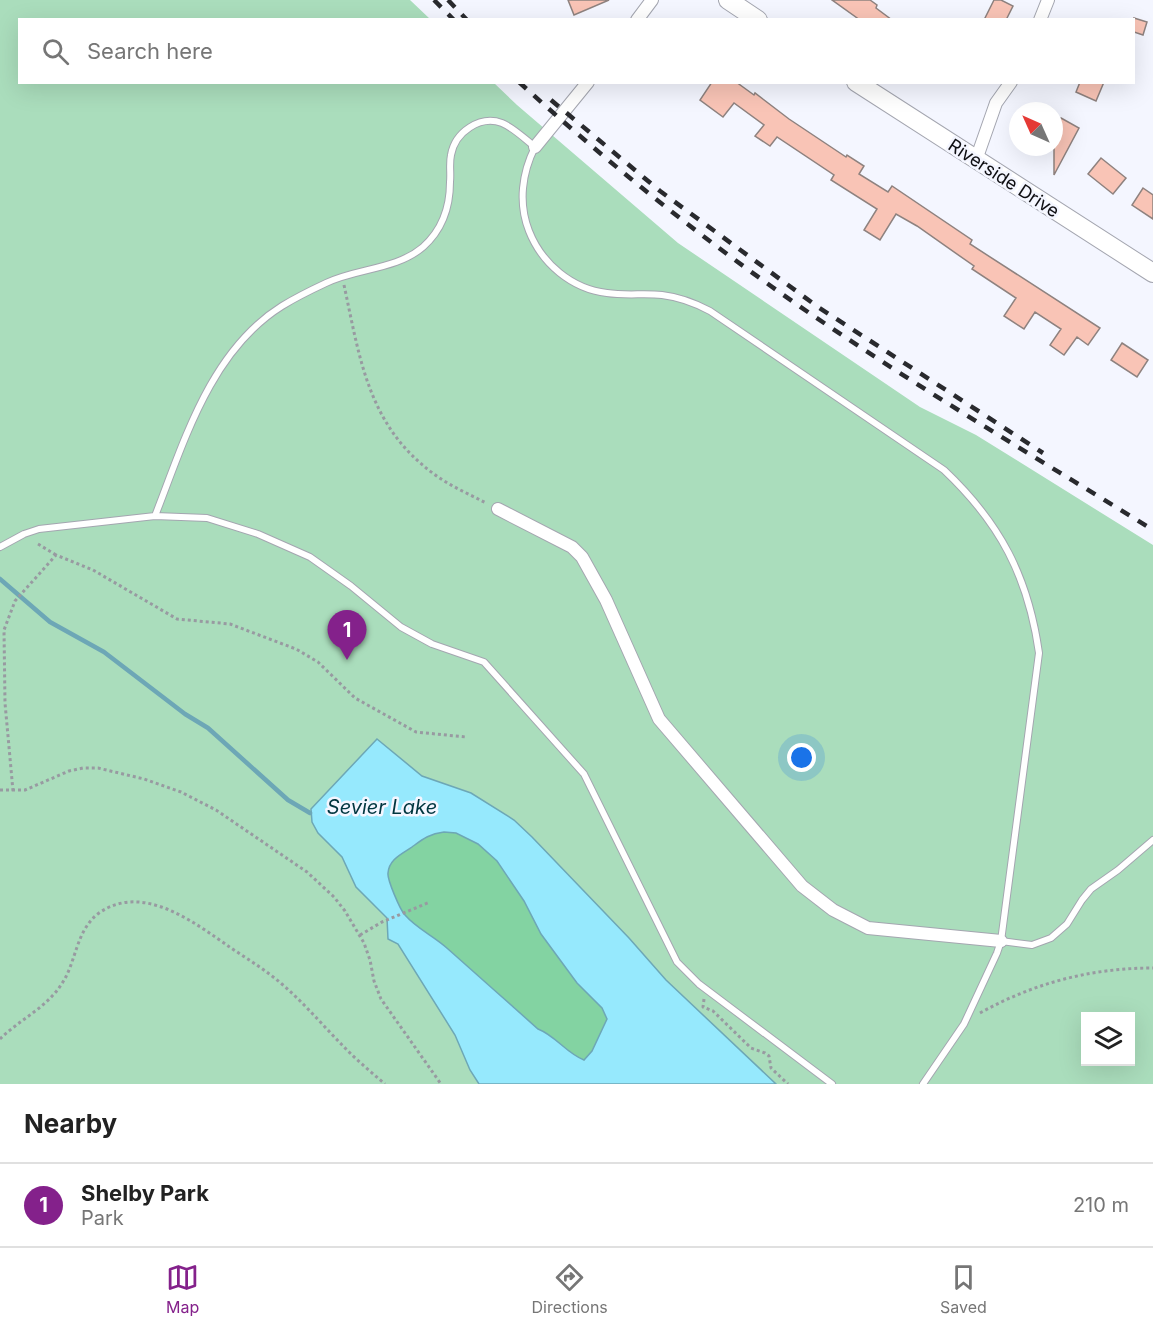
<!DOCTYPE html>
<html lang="en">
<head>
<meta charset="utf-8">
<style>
	body { margin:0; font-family:Inter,sans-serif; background:#f6f6f6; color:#222 }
	.controls { position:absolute; right:18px; bottom:18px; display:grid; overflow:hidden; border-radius:0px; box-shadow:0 6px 24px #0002 }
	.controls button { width:54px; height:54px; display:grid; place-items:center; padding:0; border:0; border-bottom:2px solid #e0e0e0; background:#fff; color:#222; font:30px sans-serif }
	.compass { position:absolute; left:1009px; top:102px; width:54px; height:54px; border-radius:50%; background:#fff; box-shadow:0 6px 24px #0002; rotate:315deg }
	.you { position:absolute; left:802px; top:758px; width:21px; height:21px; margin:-15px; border:4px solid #fff; border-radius:50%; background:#1a73e8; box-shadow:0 0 0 9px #1a73e833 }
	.badge { display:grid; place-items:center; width:39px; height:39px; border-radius:50%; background:#84218b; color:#fff; font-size:20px; font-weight:700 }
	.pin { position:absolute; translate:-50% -50px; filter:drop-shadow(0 2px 3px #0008) }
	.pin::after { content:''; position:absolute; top:32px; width:21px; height:18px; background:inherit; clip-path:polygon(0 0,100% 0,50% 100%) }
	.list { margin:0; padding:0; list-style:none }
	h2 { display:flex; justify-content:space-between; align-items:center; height:78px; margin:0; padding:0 24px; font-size:26px }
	h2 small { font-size:20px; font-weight:400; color:#767676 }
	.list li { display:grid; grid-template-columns:39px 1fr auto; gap:18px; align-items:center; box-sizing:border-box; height:84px; padding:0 24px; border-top:2px solid #e0e0e0 }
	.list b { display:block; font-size:22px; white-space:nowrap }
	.list p { margin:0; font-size:20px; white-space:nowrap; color:#767676 }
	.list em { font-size:20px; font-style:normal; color:#767676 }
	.icon { flex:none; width:33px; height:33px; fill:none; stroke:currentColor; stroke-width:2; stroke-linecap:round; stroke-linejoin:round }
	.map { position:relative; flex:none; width:1153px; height:1084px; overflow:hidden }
	.search { position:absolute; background:#fff; box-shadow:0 6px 24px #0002; left:18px; right:18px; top:18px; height:66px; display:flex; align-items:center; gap:15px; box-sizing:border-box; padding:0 21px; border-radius:0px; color:#767676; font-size:22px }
	.sheet { height:162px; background:#fff }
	nav { display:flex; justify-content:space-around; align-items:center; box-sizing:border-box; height:84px; border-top:2px solid #e0e0e0; background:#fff; font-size:16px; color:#767676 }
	nav a { display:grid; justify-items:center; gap:3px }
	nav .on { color:#84218b }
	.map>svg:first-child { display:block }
	.green { fill:#aaddbc; fill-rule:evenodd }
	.forest { fill:#83d3a2 }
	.water { fill:#96e9fd; stroke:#6da7b6; stroke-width:1.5; fill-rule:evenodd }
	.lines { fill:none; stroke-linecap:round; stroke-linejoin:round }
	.stream { stroke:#6da7b6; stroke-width:4.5 }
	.building { fill:#f9c4b6; stroke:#8e827f; stroke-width:1.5 }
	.lane-casing { stroke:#a4a6b0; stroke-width:8 }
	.street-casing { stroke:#a4a6b0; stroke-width:14 }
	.secondary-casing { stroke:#a4a6b0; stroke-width:20 }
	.path { stroke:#989aa1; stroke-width:3; stroke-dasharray:3 3; stroke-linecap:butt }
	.lane { stroke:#fff; stroke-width:6 }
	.street { stroke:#fff; stroke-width:12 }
	.secondary { stroke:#fff; stroke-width:18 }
	.rail { stroke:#292a2e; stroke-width:4.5; stroke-dasharray:10 10; stroke-linecap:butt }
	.labels { text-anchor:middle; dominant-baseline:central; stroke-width:5; stroke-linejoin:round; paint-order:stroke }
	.street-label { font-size:18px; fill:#0e0e12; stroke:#f4f6ff }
	.water-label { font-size:20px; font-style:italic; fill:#003640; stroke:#f4f6ff }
</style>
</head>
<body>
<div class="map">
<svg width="1153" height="1084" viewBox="0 0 1153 1084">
	<rect width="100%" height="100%" fill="#f4f6ff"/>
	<path class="green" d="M0,0H410L430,19L20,20V82L494,83L517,105L678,243L920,407L976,435L1153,545V1084H0ZM1086,1016H1130V1062H1086Z"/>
	<path class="forest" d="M444,832L456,833L478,844L497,861L524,901L541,934L577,983L602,1008L607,1019L592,1051L584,1060C566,1052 556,1036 538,1029C508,1002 478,976 448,949C434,936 417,929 405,915C400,910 387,879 388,873C389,859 402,854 412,847C423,839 429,834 444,832Z"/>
	<path class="water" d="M377,739L422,776L471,793L514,820L532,837L629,938L666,980L776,1084H479L470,1070L455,1035L398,944L388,939L387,918L356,887L342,857L318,833L312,822L311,809ZM444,832L456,833L478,844L497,861L524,901L541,934L577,983L602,1008L607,1019L592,1051L584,1060C566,1053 556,1036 538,1029C508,1002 478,976 448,949C434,936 417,929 405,915C400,910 387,879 388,873C389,859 402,854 412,847C423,839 429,834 444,832Z"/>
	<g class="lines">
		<path class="stream" d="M0,579L50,622L104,652L185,714L208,728L288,800L310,813"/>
	</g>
	<path class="building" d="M568,0H609L574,15Z
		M832,0H870L877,5L876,8L892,20H860Z
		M994,0H1001L1013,6L1006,20H984Z
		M1134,18L1147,22L1143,35L1134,32Z
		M712,82H736L754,95L755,93L789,119L846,157L847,155L864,166L859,174L888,192L892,186L972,240L970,244L1100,328L1088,345L1077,337L1064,355L1050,345L1061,329L1035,312L1024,329L1004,316L1016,298L972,269L974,266L917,226L896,214L880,240L864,230L877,209L831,180L834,175L777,137L770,146L755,136L764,125L734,103L723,117L700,100Z
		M1080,82H1104L1096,101L1076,92Z
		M1061,118L1079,128L1054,175V131Z
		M1101,158L1126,178L1113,194L1088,174Z
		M1143,188L1153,195V219L1132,205Z
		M1122,343L1148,360L1137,377L1111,360Z"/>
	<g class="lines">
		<defs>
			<path id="lane" d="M155,516C184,442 210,351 282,306C295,298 311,290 326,283C357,268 396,270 423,247C442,230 450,207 450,182C451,173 449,164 451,155C455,132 480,115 502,123C514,128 525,139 535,147C522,173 518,203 529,231C542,264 572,289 607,293C626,296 644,293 662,295C679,297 695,303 710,311L944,470C1000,523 1028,576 1039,653L1001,941L997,953L964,1024L923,1084
				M0,547L24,534L39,529L155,516L207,518L258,534L310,557L351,586L401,627L432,644L484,662L584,774L677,962L699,984L832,1084
				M1001,941L1032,945L1051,938L1067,924L1082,900L1091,889L1118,870L1153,840"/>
			<path id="street" d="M637,20L652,0
				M1040,20L1048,0
				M535,147L588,82
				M976,160L996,103L1011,82
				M498,509L572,547L582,557L606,600L659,719L802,886L833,910L868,928L1001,941"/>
			<path id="secondary" d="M728,0L758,20
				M856,82L1153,273"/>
		</defs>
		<use href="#lane" class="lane-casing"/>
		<use href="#street" class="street-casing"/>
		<use href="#secondary" class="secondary-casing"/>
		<path class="path" d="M344,285C360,359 368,426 434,474C450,486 469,494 486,503
			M38,544L56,555
			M0,790H25L69,771L83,768H98L144,779L181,792L216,810L307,872L334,897L345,911L364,943L370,960L374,981L381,999L441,1084
			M13,791L5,703L4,630L15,601L56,555L93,570L177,619L230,624L296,649L318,662L355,698L416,732L466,737
			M360,935L382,922L430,902
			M704,999L703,1007L713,1011L751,1048L765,1053L769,1056L771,1068L788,1084
			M980,1013C1034,983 1091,968 1153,968
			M0,1039C19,1020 46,1008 61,985C77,962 75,931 99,913C143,882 195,923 231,948C249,960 267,971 283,985C306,1005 326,1029 347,1050C359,1062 372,1073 385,1084"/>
		<use href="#lane" class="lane"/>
		<use href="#street" class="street"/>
		<use href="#secondary" class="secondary"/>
		<path class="rail" d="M434,0L454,20
			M448,0L467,20
			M519,82C621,175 730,261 845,337C945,404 1050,466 1153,530
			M551,100L660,191L818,307L1043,453"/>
	</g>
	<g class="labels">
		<g class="street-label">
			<text transform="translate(1004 178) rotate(33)">Riverside Drive</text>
		</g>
		<g class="water-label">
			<text x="382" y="807">Sevier Lake</text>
		</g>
	</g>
</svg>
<div class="controls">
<button><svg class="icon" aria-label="layers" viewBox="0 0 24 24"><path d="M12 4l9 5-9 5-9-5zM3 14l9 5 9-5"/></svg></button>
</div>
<svg class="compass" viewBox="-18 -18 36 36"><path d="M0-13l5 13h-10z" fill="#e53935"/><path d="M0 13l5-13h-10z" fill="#767676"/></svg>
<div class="you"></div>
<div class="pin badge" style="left:347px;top:660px">1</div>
<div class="search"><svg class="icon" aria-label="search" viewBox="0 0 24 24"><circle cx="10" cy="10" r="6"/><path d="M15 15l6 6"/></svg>Search here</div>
</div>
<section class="sheet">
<h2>Nearby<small></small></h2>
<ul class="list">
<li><span class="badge">1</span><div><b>Shelby Park</b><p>Park</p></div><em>210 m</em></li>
</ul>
</section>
<nav>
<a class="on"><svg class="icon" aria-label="map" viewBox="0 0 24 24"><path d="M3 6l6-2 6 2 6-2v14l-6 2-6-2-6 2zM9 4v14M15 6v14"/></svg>Map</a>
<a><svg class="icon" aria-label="directions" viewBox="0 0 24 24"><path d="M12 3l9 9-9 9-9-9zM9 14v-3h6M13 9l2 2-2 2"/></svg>Directions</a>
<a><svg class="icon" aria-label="saved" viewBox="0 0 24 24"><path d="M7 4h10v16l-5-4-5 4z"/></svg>Saved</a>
</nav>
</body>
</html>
